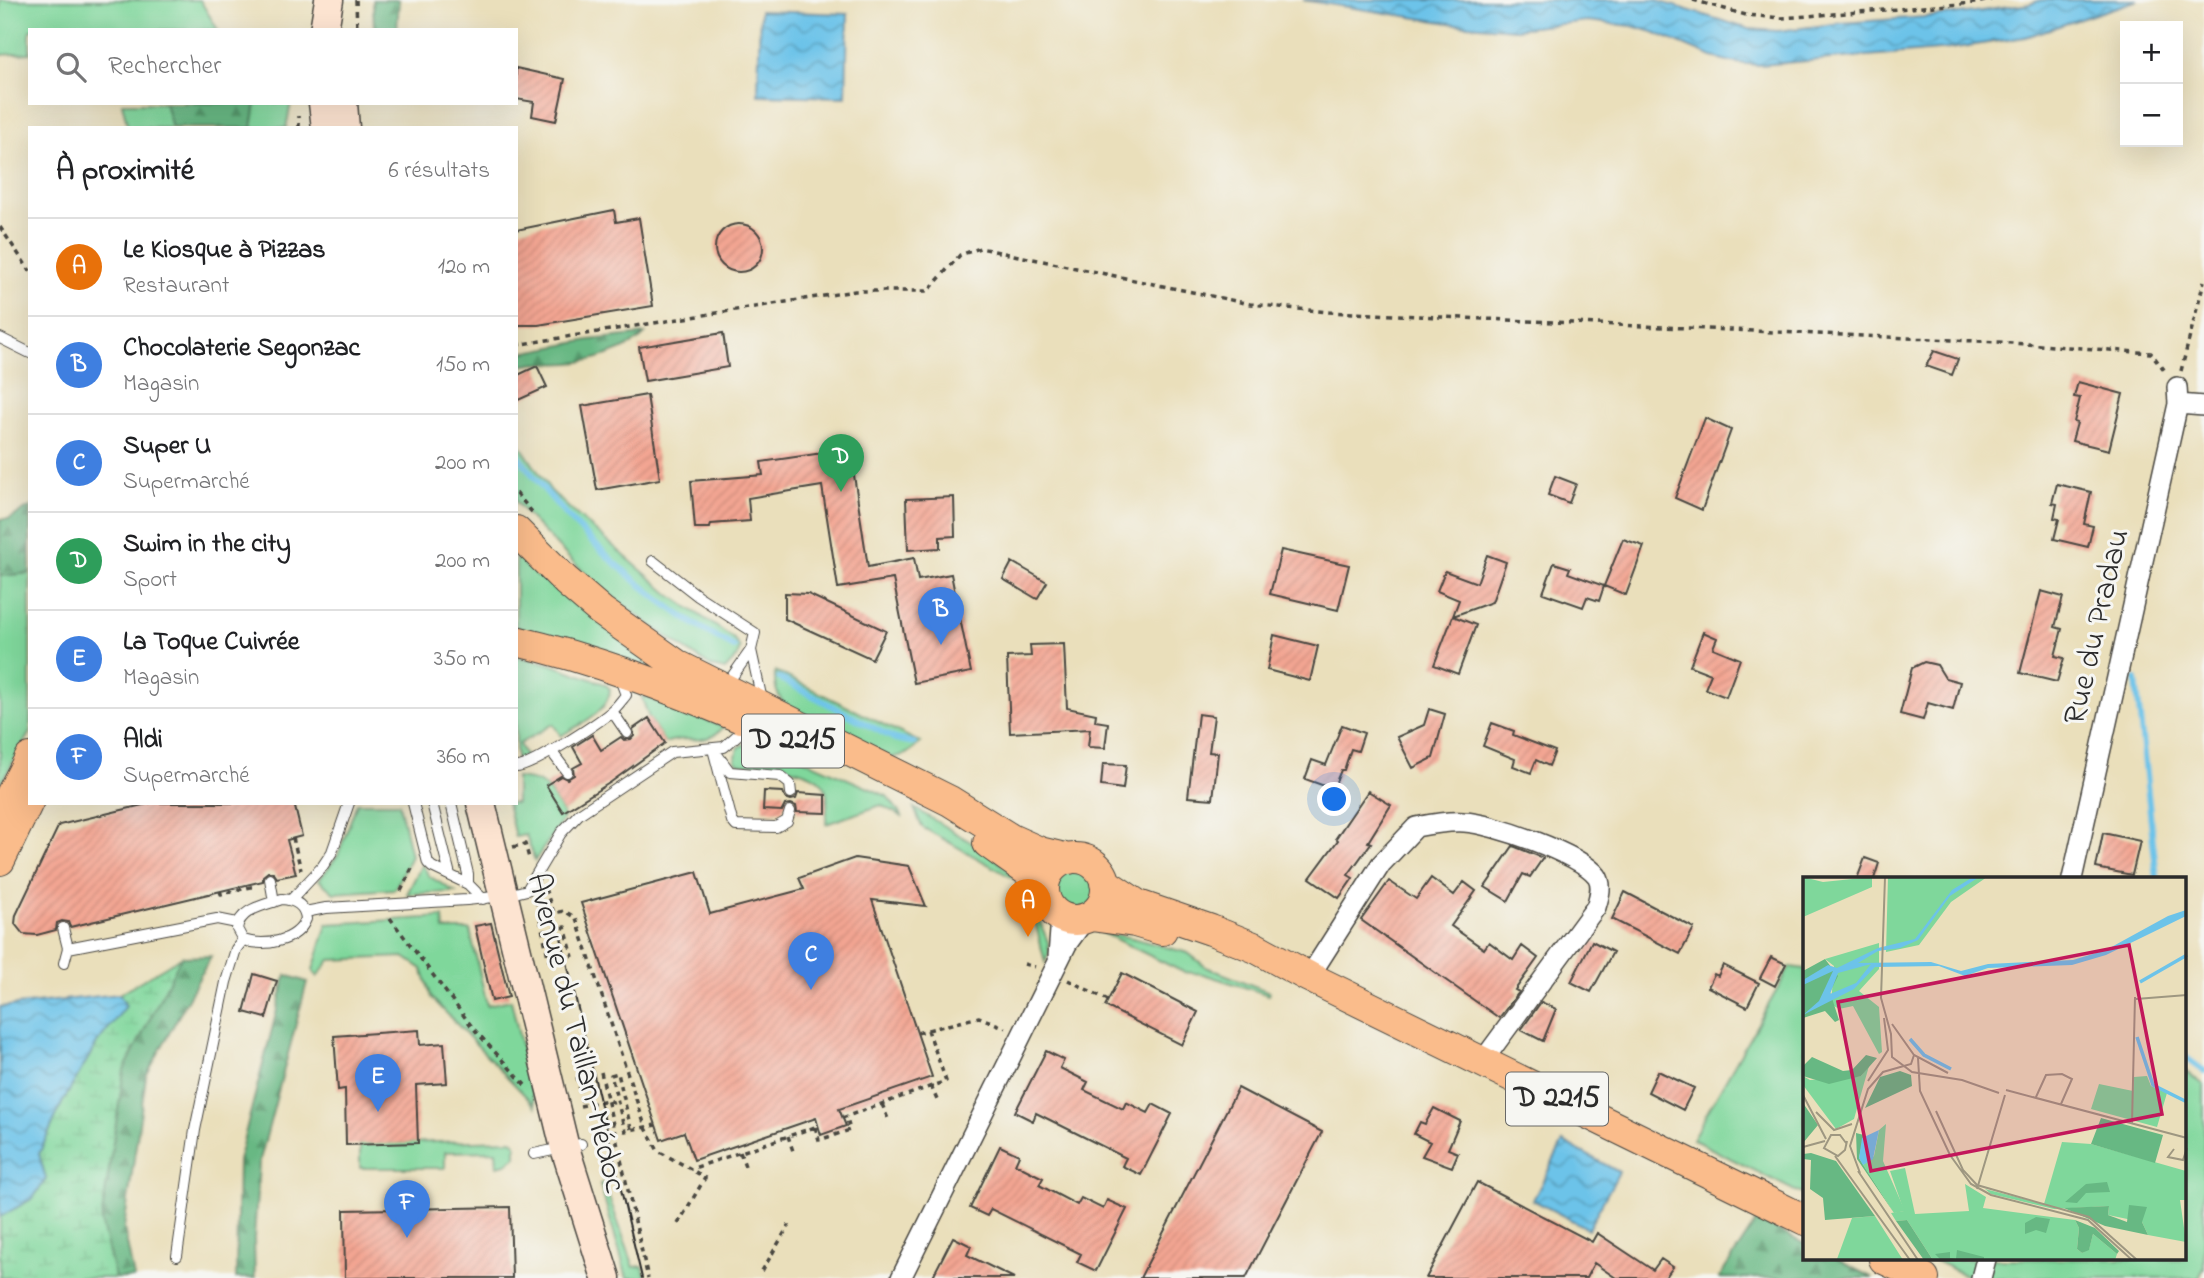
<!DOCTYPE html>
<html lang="fr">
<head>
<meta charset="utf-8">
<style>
	body { margin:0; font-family:"Indie Flower",sans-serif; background:#f6f6f6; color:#202124 }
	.controls { position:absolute; right:21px; top:21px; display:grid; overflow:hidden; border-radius:0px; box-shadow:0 7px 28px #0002 }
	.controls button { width:63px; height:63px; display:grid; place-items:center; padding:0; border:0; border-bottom:2px solid #e0e0e0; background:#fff; color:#202124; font:35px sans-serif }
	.you { position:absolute; left:1335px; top:800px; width:24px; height:24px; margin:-18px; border:5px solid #fff; border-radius:50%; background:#1a73e8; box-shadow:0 0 0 10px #1a73e833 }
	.badge { display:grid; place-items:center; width:46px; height:46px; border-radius:50%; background:#1f6fb2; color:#fff; font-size:23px; font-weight:700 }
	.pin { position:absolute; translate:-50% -58px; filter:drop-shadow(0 2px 4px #0008) }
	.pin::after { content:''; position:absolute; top:37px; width:24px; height:21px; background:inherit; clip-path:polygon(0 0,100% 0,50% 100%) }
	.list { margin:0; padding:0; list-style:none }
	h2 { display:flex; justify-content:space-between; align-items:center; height:91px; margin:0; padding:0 28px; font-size:30px }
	h2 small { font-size:23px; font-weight:400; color:#757577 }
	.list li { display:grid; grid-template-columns:46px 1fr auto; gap:21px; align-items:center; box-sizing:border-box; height:98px; padding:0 28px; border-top:2px solid #e0e0e0 }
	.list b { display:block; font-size:26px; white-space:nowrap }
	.list p { margin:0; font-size:23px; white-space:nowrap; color:#757577 }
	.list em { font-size:23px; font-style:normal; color:#757577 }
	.icon { flex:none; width:38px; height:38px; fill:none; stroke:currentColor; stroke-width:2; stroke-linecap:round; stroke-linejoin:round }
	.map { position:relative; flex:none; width:2204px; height:1278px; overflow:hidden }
	.search { position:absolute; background:#fff; box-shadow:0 7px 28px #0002; left:28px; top:28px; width:490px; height:77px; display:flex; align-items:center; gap:18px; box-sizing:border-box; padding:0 24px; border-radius:0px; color:#757577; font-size:26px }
	.panel { position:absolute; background:#fff; box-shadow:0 7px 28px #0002; left:28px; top:126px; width:490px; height:679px; border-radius:0px }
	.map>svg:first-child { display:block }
	.green { fill:#7fd79b; stroke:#558163; stroke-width:2 }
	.forest { fill:url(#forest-firs); stroke:#497257; stroke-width:2 }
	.wetland { fill:url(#wetland-marsh); stroke:#558163; stroke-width:2 }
	.water { fill:url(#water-waves); stroke:#4c778a; stroke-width:2 }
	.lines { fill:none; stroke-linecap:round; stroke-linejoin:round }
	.stream { stroke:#6cc3e9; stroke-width:6 }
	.building { fill:url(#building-hatch) }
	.lane-casing { stroke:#484641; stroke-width:12 }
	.street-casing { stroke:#484641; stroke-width:22 }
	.secondary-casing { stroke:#484641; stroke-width:31 }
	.primary-casing { stroke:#484641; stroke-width:32 }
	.path { stroke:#484641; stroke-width:3.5; stroke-dasharray:5 5; stroke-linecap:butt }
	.lane { stroke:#fff; stroke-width:10 }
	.street { stroke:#fff; stroke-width:19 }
	.secondary { stroke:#fde4d1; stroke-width:28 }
	.primary { stroke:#fabc8b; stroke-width:30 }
	.tram { stroke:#2b2b2b; stroke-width:2 }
	.labels { text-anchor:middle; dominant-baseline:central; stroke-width:6; stroke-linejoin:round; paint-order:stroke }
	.shield { fill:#f6f6f2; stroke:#686867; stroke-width:2 }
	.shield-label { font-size:30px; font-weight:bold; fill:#2b2b2b }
	.street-label { font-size:32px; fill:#2b2b2b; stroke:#f6f6f2 }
	.inset-river { fill:none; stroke:#6cc3e9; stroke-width:3.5 }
	.inset-road { fill:none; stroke:#9e9781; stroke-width:2 }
	.view { fill:#c2185b; fill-opacity:0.15; stroke:#c2185b; stroke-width:3.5 }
	.inset-edge { fill:none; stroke:#2b2b2b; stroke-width:3.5 }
</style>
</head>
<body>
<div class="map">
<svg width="2204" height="1278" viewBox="0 0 2204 1278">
	<defs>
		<pattern id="forest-firs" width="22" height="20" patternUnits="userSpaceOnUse" patternTransform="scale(1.75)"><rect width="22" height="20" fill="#67b883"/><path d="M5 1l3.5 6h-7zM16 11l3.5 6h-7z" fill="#55966b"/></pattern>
		<pattern id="wetland-marsh" width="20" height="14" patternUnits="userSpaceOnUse" patternTransform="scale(1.75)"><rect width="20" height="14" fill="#7fd79b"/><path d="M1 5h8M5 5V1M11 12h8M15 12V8" fill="none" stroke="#6eb986"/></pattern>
		<pattern id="water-waves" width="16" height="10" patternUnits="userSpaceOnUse" patternTransform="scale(1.75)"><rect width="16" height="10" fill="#6cc3e9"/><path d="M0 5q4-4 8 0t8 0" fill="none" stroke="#599fbd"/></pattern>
		<pattern id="building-hatch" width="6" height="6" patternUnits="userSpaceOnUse" patternTransform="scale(1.75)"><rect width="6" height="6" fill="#f3a592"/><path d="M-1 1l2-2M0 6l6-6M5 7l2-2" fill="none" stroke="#d08e7e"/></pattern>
	</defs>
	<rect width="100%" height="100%" fill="#f6f6f2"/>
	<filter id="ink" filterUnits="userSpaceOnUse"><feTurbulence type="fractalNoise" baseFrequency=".0143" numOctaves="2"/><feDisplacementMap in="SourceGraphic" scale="14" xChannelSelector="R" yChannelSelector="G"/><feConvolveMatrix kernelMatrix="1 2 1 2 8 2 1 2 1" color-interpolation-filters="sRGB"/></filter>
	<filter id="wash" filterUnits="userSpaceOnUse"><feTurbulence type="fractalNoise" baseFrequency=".00686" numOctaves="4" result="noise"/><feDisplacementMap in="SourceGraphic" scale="28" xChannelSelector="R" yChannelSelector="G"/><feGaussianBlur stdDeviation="1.57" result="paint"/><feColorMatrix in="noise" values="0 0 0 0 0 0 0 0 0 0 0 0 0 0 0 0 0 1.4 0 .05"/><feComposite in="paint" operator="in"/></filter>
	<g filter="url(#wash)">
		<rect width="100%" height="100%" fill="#eadfbb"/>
		<path class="green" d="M0,0H200L218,30H30V53L0,55Z
			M122,103H291L286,128H128Z
			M516,439L551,491L569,508L670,595L733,638L740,648L737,657L725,670L712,667L673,641L607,593L570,559L528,516L516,502Z
			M516,555H522L677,675L516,627Z
			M30,573V732L0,785V576Z
			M516,656L550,664L605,684L610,689C609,713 579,724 561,736L553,724L519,744L526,757L516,759Z
			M775,671L921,743L906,754L891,758L788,708C777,696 774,688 775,671Z
			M641,695L724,727C702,749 690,733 665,743L649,718Z
			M757,739L887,796L903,817L881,805L826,824C826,813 830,796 824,786C813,766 761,764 740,764L735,761L738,747Z
			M516,778C540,780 545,783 557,803C560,808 564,811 563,818C560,827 541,850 535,861L526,835L515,837L507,803H516Z
			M357,803H399L411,856L395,889L334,893L319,880L338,855Z
			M914,808L989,853L1030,890L1032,903L1048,942L1049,953L1045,962L1035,921L1016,880L922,827Z
			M422,864L429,876L455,892L407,894Z
			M1052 890a23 23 0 1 1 46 0a23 23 0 1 1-46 0Z
			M443,917L444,930H470L487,1005L511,1000L535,1106L432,998L422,969L404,957L330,960L317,977L313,970L327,924Z
			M1101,932L1132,938L1188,953L1206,967L1270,992L1269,995L1203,974L1183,972Z
			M1790,967L1805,969V1196L1692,1139Z
			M2185,1071L2204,1085V1268L2199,1278H1971L1932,1259H2185Z
			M512,1140L516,1144V1156L506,1164L497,1166L496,1151L445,1152V1168H360V1144Z
			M604,1183L634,1267L643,1266L646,1278H627L600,1184Z"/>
		<path class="forest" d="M373,0H399L397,30H374Z
			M165,103H256L252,128H172Z
			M645,334C630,350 592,362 570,363C552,365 534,360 516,368V354L589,340Z
			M30,507V573L0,576V519H9Z
			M211,956L146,1076L124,1228L134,1278H115L101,1221L124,1070L181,957Z
			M286,975L307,982L259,1164L254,1238L255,1278H236L238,1161Z
			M1757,1220L1805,1244V1259H1835L1873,1278H1719Z"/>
		<path class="wetland" d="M181,957L124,1070L101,1221L115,1278H0V1217L33,1198L46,1179L39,1154L62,1103L97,1043L126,1006L119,994Z"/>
		<path class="water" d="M1303,0H1655L1749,29L1778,31L1841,23L1953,15L2030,4L2041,0H2138L2025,37L1950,49L1759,65L1736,63L1712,57L1653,32L1632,26L1587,21L1515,29L1456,24Z
			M760,11L848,14L846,97L758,95Z
			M119,994L126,1006L97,1043L62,1103L39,1154L46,1179L33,1198L0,1217V1007Z
			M1563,1142L1619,1172L1588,1229L1533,1200Z"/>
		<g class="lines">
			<path class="stream" d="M516,452C557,512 619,572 679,614C696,626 715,636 734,647
				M779,678L895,739L914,743
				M2136,680L2157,879
				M2185,1057L2204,1071"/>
		</g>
		<g id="blocks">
			<path class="building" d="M516,68L565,79L556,121L532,116L534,102L516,99Z
				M614,210L616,222L639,218L653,306L538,325H516V230Z
				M715 248a24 24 0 1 1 48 0a24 24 0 1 1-48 0Z
				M723,333L728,367L645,381L639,347Z
				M1934,351L1958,359L1952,375L1926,366Z
				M537,366L547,387L516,401V376Z
				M2078,382L2123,394L2109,450L2072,441L2077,423L2074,422L2080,398L2074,397Z
				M647,395L660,479L597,490L582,406Z
				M1705,418L1731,430L1702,510L1675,498Z
				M850,449L868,567L914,558L918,580L951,574L971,672L914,683L893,579L838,588L822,486L748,498L750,521L711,524L710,528H695L691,481L763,475L761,462Z
				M1555,476L1576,484L1569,503L1548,495Z
				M2057,484L2091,492L2084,524L2093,526L2088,547L2054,539L2059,519L2054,518L2057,504L2052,503Z
				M954,497L955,536L940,537V548L908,550L906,499Z
				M1623,539L1644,546L1626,595L1604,586Z
				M1281,550L1349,565L1338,610L1270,594Z
				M1487,555L1506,562L1492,602L1453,616L1459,600L1437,591L1445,571L1477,583Z
				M1012,562L1047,582L1037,599L1003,579Z
				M1554,563L1570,568L1568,573L1604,586L1599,601L1587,597L1583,607L1543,593Z
				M2041,591L2063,597L2055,627L2062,629L2055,656L2064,658L2057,682L2020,673Z
				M785,593L808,594L886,631L872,659L785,619Z
				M1453,616L1476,625L1458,674L1434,665Z
				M1703,632L1717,638L1713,648L1740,659L1726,697L1705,689L1711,674L1690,666Z
				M1274,635L1318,646L1310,681L1267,670Z
				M1064,644L1067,708L1096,714L1095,721L1108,723L1105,748L1088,747L1090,729L1010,733L1007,657L1031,656L1030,645Z
				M1924,662L1937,665L1945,678L1960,682L1953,710L1928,703L1923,720L1900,714L1912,668Z
				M1429,709L1445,714L1433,758L1413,768L1397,737L1424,725Z
				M1198,714L1214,716L1209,752L1218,753L1213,799L1188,797Z
				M649,718L665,743L611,782L563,812L546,785L561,776L567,779L574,775L573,768L582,763L573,747L592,735L601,750L621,737L624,740L631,739L634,736L633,729Z
				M1492,723L1514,731L1513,735L1555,751L1549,766L1536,760L1531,773L1513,766L1515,759L1483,746Z
				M1342,725L1364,733L1358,751L1351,749L1344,770H1341L1333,789L1305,779L1312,760L1326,765Z
				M1103,764L1126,765L1123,789L1101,786Z
				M764,791L783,792L785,798L791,800L796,799L798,793L826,795V813L797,812L796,806L791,804L785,805L782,811L763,810Z
				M1368,791L1391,805L1368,842L1371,843L1348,875L1353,878L1339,898L1310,878L1338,840L1336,838Z
				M151,803H294L302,836L287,840L296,874L277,878L273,872H268L263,876V881L70,927L68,922L62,921L57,923L56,930L37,935L23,934L15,924L16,915L59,825Z
				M2103,833L2140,841L2132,875L2096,868Z
				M1513,846L1543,858L1530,877L1523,874L1508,901L1485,887Z
				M855,858L909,866L926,906L872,900L932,1077L839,1109L846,1126L821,1135L816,1118L694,1160L684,1132L661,1140L581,903L697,872L710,914L804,889L799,878Z
				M1865,858L1879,863L1874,879H1857Z
				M1431,878L1454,895L1464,882L1476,891L1451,926L1484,949L1489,942L1513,960L1522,946L1538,958L1515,990L1519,992L1499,1018L1361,920L1389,881L1416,899Z
				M1625,892L1694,928L1680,954L1612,919Z
				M491,923L509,997L492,1001L475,926Z
				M1592,941L1613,952L1591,992L1571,982Z
				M1771,957L1786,964L1775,986L1760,978Z
				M1723,965L1759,983L1747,1007L1708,987L1714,974L1718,976Z
				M1122,973L1198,1012L1182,1045L1105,1006Z
				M254,974L277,981L266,1018L244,1012Z
				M1541,1002L1556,1009L1543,1041L1521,1030Z
				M419,1030L420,1045L444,1043L447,1083L416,1085L418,1143L346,1145L345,1089L338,1090L334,1036Z
				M1046,1051L1064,1060L1060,1068L1088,1082L1084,1090L1123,1109L1126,1102L1148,1113L1153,1104L1172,1114L1141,1175L1122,1166L1126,1158L1036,1113L1033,1121L1015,1112Z
				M1658,1071L1694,1088L1683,1110L1648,1092Z
				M1238,1088L1322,1132L1246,1278H1140Z
				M1434,1108L1460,1121L1448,1149L1458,1153L1452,1167L1422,1156L1430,1142L1414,1134L1420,1122L1425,1124Z
				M1000,1146L1019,1155L1015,1164L1043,1178L1039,1185L1077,1205L1081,1198L1103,1209L1107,1200L1127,1209L1096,1271L1077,1262L1081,1254L991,1209L987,1216L970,1208Z
				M1477,1182L1592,1242L1597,1233L1653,1270L1661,1259L1673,1267L1665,1278H1616L1594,1263L1586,1278H1426Z
				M510,1207L512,1278H345L344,1210Z
				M953,1237L971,1246L967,1255L1014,1278H932Z"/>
		</g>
	</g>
	<g filter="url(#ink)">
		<use href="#blocks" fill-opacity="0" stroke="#484641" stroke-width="2"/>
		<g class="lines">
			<defs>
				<path id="lane" d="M0,338L30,353
					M653,561L698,596L755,633L751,650L727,684
					M751,650L762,700
					M612,711L627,733
					M551,751L567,772
					M516,767C530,768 598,723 611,712C617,707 621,701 626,695L620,679
					M413,803L428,863L432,867L468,884L483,899
					M432,803L450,875
					M451,803L468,874V884
					M790,811L787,821L776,827L736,826L732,821L713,749L730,772L780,776L790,784L791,793
					M270,879L274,902
					M282,899C295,900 305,905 306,919C297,942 264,947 243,940L237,929C239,909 265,905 282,899Z
					M291,900L322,867L332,852L349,803
					M305,912L326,908L467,900L503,896L527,890L561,833L579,814L672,752L724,747L749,725
					M63,928L68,948L217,919L237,923
					M64,963L68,948
					M534,1154L581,1144
					M177,1256L195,1130L226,982L236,949L243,940"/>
				<path id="street" d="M2178,404L2204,406
					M2072,879L2178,404L2177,387
					M1058,957L1061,917
					M1309,977L1381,864L1416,827C1432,824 1448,821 1464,822C1491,823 1581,854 1597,876C1603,885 1599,897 1596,907L1482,1062
					M901,1278L1067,944L1086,918
					M1981,1278L1986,1259"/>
				<path id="secondary" d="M324,30L329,0
					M323,103L326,128
					M343,103L345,128
					M481,803L565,1148L606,1278"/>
				<path id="primary" d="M516,531L566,581L601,611L679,666L950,801L1011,839L1040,852L1069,859
					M516,641C594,659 667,687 741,718
					M0,816L30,758
					M988,843L1029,872L1044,891
					M1044 889a31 31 0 1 1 62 0a31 31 0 1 1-62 0Z
					M0,860L30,798
					M1105,883L1138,905L1211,930L1256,948L1309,977L1805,1220
					M1091,916L1135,922L1162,930
					M1884,1259L1924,1278"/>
			</defs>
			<use href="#lane" class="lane-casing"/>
			<use href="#street" class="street-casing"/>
			<use href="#secondary" class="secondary-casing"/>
			<use href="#primary" class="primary-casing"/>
			<path class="path" d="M356,0L357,30
				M1693,0L1746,15L1782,18L1974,3L1991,0
				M299,128V116
				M0,227L30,271
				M516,345L855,291H928L960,255L980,248L1250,304L1329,312L1998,342L2151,353L2166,372
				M2181,371L2204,281
				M516,493L532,512
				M293,838L301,870
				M513,847L525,844L529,858
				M1091,852L1106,860
				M545,889L554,913L564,911L576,918L645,1126L658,1151L691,1169L818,1126
				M220,891L221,894L251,887H257
				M401,891L414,864
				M536,900L549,961
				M390,918L473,1028L526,1086
				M543,932L565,927L573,957
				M1024,964L1035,967
				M1068,980L1108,1000
				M928,1030L979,1017L1006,1028
				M601,1072L648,1278
				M577,1077L583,1105
				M931,1086L937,1100
				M882,1104L888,1119
				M580,1106L608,1100L613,1102L618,1100
				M842,1118L946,1081L928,1030L917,1033
				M815,1127L819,1140L850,1130L846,1116
				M631,1129L618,1073L611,1075L625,1131L656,1125
				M788,1136L793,1151
				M740,1152L745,1166
				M678,1224L705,1178L691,1169
				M762,1271L789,1225"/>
			<use href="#lane" class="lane"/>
			<use href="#street" class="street"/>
			<use href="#secondary" class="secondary"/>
			<use href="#primary" class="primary"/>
			<path class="tram" d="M561,937L642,1278"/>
		</g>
	</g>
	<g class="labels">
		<g class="shield">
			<rect x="742" y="714.5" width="102" height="53" rx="5"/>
			<rect x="1506" y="1072.5" width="102" height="53" rx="5"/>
		</g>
		<g class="shield-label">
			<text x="793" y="741">D 2215</text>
			<text x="1557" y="1099">D 2215</text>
		</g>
		<g class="street-label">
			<text transform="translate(2098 627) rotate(-77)">Rue du Pradau</text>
			<text transform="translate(575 1033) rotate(76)">Avenue du Taillan-Médoc</text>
		</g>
	</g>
	<g transform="translate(1803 877)">
		<rect width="383" height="383" fill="#eadfbb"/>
		<path d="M0,0L20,5L69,0V10L0,40ZM85,0H184L148,25L116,68L83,75ZM76,66V92L56,114L76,130L79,175L76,177L50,129L36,132L28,127L31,89L22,82ZM66,189L51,242L33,252L0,208V199L7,203L58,199ZM344,199L348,209L364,216L354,250L288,232L296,207L330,214L331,200ZM259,265L288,267L383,294V323H377L383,365L345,358L339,345L305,338L306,329L251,332L188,317L182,312L241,327ZM102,291L112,337L166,334L162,307L183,320L180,331L272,343L276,351L274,372L279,376L286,372L290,357L314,377L312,383H130L104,343L93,344L88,336L101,334L87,294ZM72,339L100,383L34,382L49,341Z" fill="#7fd79b"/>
		<path d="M22,82L35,99L27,115L36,143L32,145L22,134L0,141V94ZM63,178L74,181L58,199L26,207L0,199V189L9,180L40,194L49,193ZM97,194L108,198L109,209L62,231L77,200ZM0,226L15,248L0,266ZM298,241L360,258L352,286L288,267ZM53,256L61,258L56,281L91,336L54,282ZM8,276L33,284L72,339L22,343L20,321L7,312L8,283L0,282V277ZM304,305L307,315L283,316L274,326L262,325L283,307ZM326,328L344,330L339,345L345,358L302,349L261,331L306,329L305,338L324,345ZM233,340L247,342L243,356L233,353L222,357V346ZM104,343L128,380L130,383H121L93,344ZM272,343L292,351L316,374L314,377L290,357L286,373L279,376L274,372L276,351ZM154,373L181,380V383H138L132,377L147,375V381L153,382Z" fill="#67b883"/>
		<path d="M83,247L80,284L102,334L91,336L60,288L71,279L76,253Z" fill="#7fd79b"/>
		<path d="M170,0H176L147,19L115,63L97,71L75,74L55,86L128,85L158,94L185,87L270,83L303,73L365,39L383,33V39L303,78L269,88L185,91L162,99L136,89L72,90L51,112L0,138L16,124L30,94L0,108V103L25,88L34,91L75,71L112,62L149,13ZM68,87L53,106L27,117L35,96ZM76,253L70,282L60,288L56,281L59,261Z" fill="#6cc3e9" fill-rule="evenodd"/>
		<path class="inset-river" d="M337,105L384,78M334,160L350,208L384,225M107,162L121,178L148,192"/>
		<path class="inset-road" d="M82,0L78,121L88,157L89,180L109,195L159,203L196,216M333,122L384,118M89,147L111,178L145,196M115,181L117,214L147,278L168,307L188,318L285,343L329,383M65,204L85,173L81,141M203,213L384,261M0,218L23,262M233,220L243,198L259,197L269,202L258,227M133,234L160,293L174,308L286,340L334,383M13,235L31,253L49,247M329,246L332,120M43,266L37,258H28L21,271L35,279L42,273L44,264M0,270L22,264M371,272L365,280L380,283L384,271M32,279L107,383M55,294L115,383M57,296L47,269L65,212L80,195L108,187L111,178M174,312L202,218"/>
		<path class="view" d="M326,68L359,237L68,294L35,125Z"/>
		<rect width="383" height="383" class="inset-edge"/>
	</g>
</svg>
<div class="controls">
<button>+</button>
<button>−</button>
</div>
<div class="you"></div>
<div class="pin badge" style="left:1028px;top:937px;background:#e8710a">A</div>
<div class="pin badge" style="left:941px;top:645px;background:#3f7fe0">B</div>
<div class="pin badge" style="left:811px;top:990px;background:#3f7fe0">C</div>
<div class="pin badge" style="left:841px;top:492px;background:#2e9e5b">D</div>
<div class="pin badge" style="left:378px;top:1112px;background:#3f7fe0">E</div>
<div class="pin badge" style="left:407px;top:1238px;background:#3f7fe0">F</div>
<div class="search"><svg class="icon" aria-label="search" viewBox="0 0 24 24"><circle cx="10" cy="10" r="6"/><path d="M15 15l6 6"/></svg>Rechercher</div>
<section class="panel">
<h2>À proximité<small>6 résultats</small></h2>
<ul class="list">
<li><span class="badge" style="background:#e8710a">A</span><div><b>Le Kiosque à Pizzas</b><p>Restaurant</p></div><em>120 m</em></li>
<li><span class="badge" style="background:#3f7fe0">B</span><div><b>Chocolaterie Segonzac</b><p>Magasin</p></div><em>150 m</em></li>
<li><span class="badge" style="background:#3f7fe0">C</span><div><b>Super U</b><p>Supermarché</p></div><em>200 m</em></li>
<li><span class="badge" style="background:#2e9e5b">D</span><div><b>Swim in the city</b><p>Sport</p></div><em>200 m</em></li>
<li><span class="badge" style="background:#3f7fe0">E</span><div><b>La Toque Cuivrée</b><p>Magasin</p></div><em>350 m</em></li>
<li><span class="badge" style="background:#3f7fe0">F</span><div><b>Aldi</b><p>Supermarché</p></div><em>360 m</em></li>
</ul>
</section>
</div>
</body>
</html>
